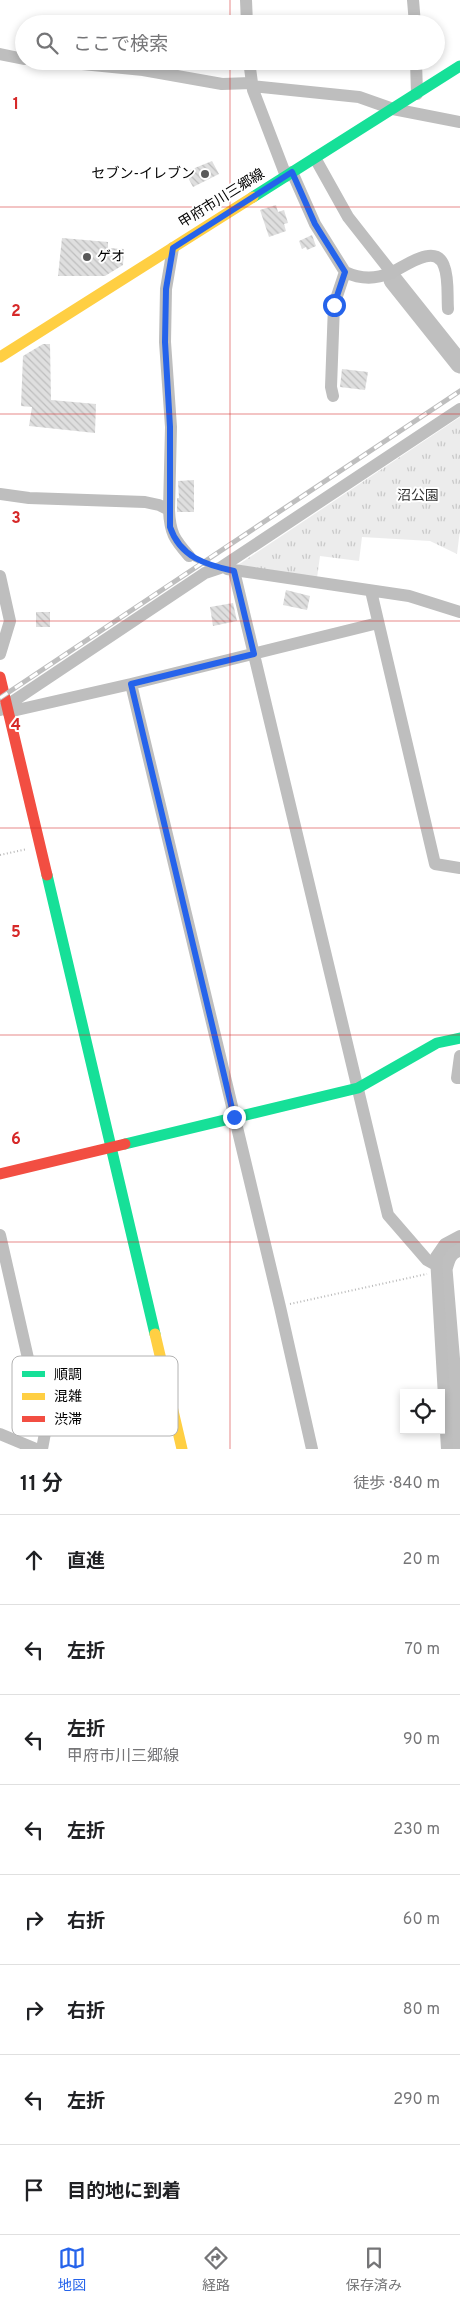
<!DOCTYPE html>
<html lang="ja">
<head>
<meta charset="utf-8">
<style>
	body { margin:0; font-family:Overpass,"Noto Sans JP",sans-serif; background:#f6f6f6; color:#202124 }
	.controls { position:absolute; right:15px; bottom:15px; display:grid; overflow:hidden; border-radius:0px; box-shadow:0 2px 8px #0003 }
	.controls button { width:45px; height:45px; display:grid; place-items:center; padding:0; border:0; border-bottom:1px solid #e0e0e0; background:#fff; color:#202124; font:25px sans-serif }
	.stop { position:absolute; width:15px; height:15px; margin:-11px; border:4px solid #2563eb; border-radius:50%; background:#fff }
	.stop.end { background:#2563eb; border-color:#fff; box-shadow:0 1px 5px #0008 }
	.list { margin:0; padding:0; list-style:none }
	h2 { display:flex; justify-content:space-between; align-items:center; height:65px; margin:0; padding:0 20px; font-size:21px }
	h2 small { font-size:16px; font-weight:400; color:#757577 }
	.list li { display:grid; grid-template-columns:32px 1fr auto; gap:15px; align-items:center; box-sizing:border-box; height:90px; padding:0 20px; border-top:1px solid #e0e0e0 }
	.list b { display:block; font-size:19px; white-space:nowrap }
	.list p { margin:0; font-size:16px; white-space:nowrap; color:#757577 }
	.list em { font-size:16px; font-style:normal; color:#757577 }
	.icon { flex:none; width:28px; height:28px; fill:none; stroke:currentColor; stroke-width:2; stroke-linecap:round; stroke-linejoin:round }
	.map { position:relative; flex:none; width:460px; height:1449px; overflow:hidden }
	.search { position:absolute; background:#fff; box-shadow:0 2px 8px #0003; left:15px; right:15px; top:15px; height:55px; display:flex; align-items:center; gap:12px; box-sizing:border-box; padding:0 18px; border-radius:28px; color:#757577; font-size:19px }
	.sheet { height:785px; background:#fff }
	nav { display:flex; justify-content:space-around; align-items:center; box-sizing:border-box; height:70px; border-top:1px solid #e0e0e0; background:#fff; font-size:14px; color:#757577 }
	nav a { display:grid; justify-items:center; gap:2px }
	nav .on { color:#2563eb }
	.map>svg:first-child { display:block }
	.park { fill:url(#park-tufts) }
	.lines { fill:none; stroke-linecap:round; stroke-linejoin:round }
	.river { stroke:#bfbfbf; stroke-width:19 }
	.building { fill:url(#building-back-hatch) }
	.path { stroke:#b9b9b9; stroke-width:2; stroke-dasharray:1 2.5; stroke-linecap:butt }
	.lane { stroke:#bebebe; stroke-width:6 }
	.street { stroke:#bebebe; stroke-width:12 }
	.fast { stroke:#16e098; stroke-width:11 }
	.slow { stroke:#ffcf43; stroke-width:11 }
	.jam { stroke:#f24e42; stroke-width:11 }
	.rail-casing { stroke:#bebebe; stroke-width:5 }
	.rail { stroke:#fff; stroke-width:3; stroke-dasharray:9; stroke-linecap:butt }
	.route { stroke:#2563eb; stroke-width:6 }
	.grid { fill:none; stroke:#d62828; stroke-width:1; stroke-opacity:0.55 }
	.poi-dot { fill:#595959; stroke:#fff; stroke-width:2 }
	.labels { text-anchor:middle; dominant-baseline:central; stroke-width:4; stroke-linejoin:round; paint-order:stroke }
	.poi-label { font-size:14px; fill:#000; stroke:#fff; text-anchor:end }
	.street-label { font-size:14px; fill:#000; stroke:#fff }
	.park-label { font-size:14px; fill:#333; stroke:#fff }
	.key { fill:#fff; stroke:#b2b2b2; stroke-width:1 }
	.key-label { font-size:14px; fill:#000 }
	.grid-label { font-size:16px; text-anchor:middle; font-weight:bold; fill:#d62828; stroke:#fff; stroke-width:4; stroke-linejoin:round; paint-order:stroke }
</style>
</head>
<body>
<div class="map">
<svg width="460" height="1449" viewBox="0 0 460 1449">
	<defs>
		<pattern id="park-tufts" width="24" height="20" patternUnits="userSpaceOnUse" patternTransform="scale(1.25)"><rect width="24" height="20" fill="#ececec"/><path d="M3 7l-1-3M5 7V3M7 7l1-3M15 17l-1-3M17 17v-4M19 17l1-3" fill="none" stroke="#c9c9c9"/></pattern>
		<pattern id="building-back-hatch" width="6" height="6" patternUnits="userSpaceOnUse" patternTransform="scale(1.25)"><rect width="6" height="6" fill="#dfdfdf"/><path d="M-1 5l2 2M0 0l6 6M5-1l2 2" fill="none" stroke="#bebebe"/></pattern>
	</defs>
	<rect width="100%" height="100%" fill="#fff"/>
	<path class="park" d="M460,417V530L457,554L430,541L362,537L359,561L320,556L317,578L238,565Z"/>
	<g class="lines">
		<path class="river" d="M393,280L460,364
			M458,1449L443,1269C446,1258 448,1250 460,1247"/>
	</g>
	<path class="building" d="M212,161L219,174L193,187L185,172Z
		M276,205L278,212L284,210L288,223L284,224L286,231L269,237L260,210Z
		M312,235L316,246L307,250L306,247L302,249L299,241Z
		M62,238L108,242V248L124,249L123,265L105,276H58Z
		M43,344H50L51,400L96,404L95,433L29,426L32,407L21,406L23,356Z
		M342,369L368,372L365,390L340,387Z
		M194,480V512H177V498H179L178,481Z
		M286,590L310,596L307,610L283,605Z
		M233,603L237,621L213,626L210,607Z
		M36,612H50V627H36Z"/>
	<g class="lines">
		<path class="path" d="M0,855L27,849
			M290,1304L427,1274"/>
		<path class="lane" d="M189,556L211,566"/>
		<path class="street" d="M246,0L247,24
			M413,0L415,24
			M0,54L24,59
			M52,61L143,70L222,84L252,83
			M249,61L253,90L286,176
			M416,61L417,94
			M252,86L359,97L393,109L460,122
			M315,158L348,217L392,273
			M292,172L315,224L345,272L334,305L331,387L333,396
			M345,272C360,279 374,280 390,273C402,269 435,241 444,266C449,278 447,296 448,309
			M0,494L29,498L145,502L159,505L169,510C170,533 174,539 189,556
			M169,510L171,427L165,342L166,289L173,248
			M227,569L409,596L460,612
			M234,571L388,1215L427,1260L436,1265
			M0,576L10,621L0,654
			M371,591L435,864L460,868
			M131,684L280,1307L312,1449
			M0,710L205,573L220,568L460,409
			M8,712L131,684L378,623
			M460,1056L457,1078H460
			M0,1235L45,1433L42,1449
			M0,1434L36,1449
			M447,1449L436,1257L445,1244L460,1236"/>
		<path class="fast" d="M253,197L460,66
			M47,875L155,1334
			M125,1144L358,1088L437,1043L460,1038"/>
		<path class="slow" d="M0,357L253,197
			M155,1334L182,1449"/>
		<path class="jam" d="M0,677L47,875
			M0,1174L125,1144"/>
		<defs>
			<path id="rail" d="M0,698L460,391"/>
		</defs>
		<use href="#rail" class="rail-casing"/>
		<use href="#rail" class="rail"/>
	</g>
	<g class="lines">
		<path class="route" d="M234,1117L131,684L254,654L234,571C206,565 180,557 170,527V427L165,342L166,289L173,248L292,172L315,224L345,272L334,305"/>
	</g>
	<path class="grid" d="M230,0V24M230,61V1449M0,207H460M0,414H460M0,621H460M0,828H460M0,1035H460M0,1242H460"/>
	<g class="poi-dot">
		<circle cx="205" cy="174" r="5"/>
		<circle cx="87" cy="257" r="5"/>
	</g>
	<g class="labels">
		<g class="poi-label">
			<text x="195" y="174">セブン-イレブン</text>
			<text x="97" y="257" text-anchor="start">ゲオ</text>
		</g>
		<g class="street-label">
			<text transform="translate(222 199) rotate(-32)">甲府市川三郷線</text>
		</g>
		<g class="park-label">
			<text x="418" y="496">沼公園</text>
		</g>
	</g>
	<rect x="12" y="1356" width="166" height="80" rx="8" class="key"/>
	<rect x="22" y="1371" width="23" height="6" fill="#16e098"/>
	<rect x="22" y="1393" width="23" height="7" fill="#ffcf43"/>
	<rect x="22" y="1416" width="23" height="6" fill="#f24e42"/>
	<g class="key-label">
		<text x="54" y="1379">順調</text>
		<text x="54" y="1401">混雑</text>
		<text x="54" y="1424">渋滞</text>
	</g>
	<g class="grid-label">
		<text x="16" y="109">1</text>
		<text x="16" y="316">2</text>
		<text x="16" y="523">3</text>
		<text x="16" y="730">4</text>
		<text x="16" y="937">5</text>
		<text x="16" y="1144">6</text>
	</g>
</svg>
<div class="controls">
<button><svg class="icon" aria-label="locate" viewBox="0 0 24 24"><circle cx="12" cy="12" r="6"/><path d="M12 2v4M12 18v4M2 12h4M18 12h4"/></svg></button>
</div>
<div class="stop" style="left:334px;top:305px"></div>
<div class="stop end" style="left:234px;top:1117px"></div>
<div class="search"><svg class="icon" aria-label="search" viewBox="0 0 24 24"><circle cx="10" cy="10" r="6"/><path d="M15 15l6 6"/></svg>ここで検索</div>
</div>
<section class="sheet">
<h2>11 分<small>徒歩 · 840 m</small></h2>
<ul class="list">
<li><svg class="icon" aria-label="ahead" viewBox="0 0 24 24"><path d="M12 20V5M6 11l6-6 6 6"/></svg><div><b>直進</b></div><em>20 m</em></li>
<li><svg class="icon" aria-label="left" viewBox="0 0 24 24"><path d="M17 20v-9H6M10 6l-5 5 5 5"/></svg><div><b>左折</b></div><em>70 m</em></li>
<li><svg class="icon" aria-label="left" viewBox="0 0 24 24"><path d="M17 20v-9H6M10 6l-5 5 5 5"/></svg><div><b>左折</b><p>甲府市川三郷線</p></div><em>90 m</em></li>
<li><svg class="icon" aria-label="left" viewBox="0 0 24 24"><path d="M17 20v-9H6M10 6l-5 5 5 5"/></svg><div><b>左折</b></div><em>230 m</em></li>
<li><svg class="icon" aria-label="right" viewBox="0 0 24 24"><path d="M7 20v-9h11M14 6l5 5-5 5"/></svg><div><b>右折</b></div><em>60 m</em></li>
<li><svg class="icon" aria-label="right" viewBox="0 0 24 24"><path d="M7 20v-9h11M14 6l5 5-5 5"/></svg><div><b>右折</b></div><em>80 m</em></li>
<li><svg class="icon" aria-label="left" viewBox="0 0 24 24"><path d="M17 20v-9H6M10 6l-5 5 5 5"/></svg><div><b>左折</b></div><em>290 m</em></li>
<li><svg class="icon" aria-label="arrive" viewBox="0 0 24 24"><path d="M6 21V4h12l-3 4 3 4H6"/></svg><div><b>目的地に到着</b></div></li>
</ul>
</section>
<nav>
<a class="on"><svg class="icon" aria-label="map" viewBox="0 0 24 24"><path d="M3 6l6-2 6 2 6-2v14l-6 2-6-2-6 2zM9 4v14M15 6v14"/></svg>地図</a>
<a><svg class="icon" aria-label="directions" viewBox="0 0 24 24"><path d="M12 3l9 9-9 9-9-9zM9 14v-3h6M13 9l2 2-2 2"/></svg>経路</a>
<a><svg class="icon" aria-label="saved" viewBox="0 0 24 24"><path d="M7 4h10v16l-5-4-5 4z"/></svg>保存済み</a>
</nav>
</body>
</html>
